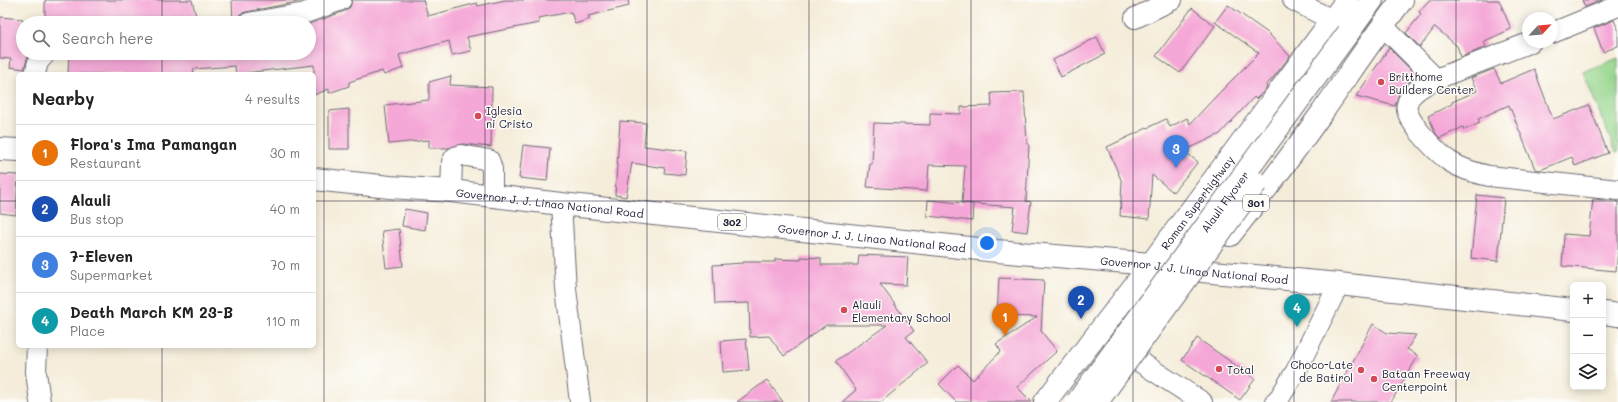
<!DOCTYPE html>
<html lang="en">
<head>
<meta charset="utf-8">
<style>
	body { margin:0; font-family:Mali,sans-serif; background:#f2f2f2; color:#222 }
	.controls { position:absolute; right:12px; bottom:12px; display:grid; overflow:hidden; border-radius:6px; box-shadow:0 2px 10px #0003 }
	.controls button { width:36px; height:36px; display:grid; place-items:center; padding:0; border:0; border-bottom:1px solid #e0e0e0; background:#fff; color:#222; font:20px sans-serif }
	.compass { position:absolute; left:1522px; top:12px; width:36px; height:36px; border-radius:50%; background:#fff; box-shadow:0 2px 10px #0003; rotate:64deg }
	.you { position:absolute; left:987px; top:243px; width:14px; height:14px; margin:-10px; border:3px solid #fff; border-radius:50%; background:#1a73e8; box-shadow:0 0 0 6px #1a73e833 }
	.badge { display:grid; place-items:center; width:26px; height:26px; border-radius:50%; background:#d1495b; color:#fff; font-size:13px; font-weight:700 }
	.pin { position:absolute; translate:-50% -33px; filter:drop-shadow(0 1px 2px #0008) }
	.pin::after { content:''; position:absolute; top:21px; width:14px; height:12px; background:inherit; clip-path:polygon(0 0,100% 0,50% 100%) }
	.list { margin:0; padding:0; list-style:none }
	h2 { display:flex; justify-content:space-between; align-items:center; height:52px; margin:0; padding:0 16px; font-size:17px }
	h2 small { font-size:13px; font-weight:400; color:#767676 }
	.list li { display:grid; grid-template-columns:26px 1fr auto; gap:12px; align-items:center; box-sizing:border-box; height:56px; padding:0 16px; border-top:1px solid #e0e0e0 }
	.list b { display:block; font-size:15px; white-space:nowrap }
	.list p { margin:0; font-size:13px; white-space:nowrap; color:#767676 }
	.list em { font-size:13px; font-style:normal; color:#767676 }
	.icon { flex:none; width:22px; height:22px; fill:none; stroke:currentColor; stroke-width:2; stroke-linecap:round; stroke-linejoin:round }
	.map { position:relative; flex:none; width:1618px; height:402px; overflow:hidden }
	.search { position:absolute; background:#fff; box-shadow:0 2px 10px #0003; left:16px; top:16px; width:300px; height:44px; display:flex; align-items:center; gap:10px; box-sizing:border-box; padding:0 14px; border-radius:22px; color:#767676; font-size:15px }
	.panel { position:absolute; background:#fff; box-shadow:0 2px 10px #0003; left:16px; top:72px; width:300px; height:276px; border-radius:6px }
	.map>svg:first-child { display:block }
	.green { fill:#95d58c; stroke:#5c7c64 }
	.building { fill:#f5a7d7 }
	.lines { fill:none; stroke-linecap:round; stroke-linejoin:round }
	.minor-casing { stroke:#6c6973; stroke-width:22 }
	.major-casing { stroke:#6c6973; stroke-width:24 }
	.minor { stroke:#fff; stroke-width:20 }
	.major { stroke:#fff; stroke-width:22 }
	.major-bridge-casing { stroke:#6c6973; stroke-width:24; stroke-linecap:butt }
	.major-bridge { stroke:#fff; stroke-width:22 }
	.grid { fill:none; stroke:#22223b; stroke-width:1; stroke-opacity:0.55 }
	.poi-dot { fill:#d1495b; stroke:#fdfcf7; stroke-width:1.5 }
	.labels { text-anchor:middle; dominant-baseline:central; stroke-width:3; stroke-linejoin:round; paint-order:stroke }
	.shield { fill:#fdfcf7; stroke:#646373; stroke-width:1 }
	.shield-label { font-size:10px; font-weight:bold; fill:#22223b }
	.poi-label { font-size:11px; fill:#22223b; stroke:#fdfcf7; text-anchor:start }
	.street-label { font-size:11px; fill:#22223b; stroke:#fdfcf7 }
</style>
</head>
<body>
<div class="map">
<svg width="1618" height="402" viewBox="0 0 1618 402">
	<rect width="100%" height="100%" fill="#fdfcf7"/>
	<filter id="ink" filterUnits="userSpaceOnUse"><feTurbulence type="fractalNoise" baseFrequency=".025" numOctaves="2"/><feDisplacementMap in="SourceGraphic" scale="8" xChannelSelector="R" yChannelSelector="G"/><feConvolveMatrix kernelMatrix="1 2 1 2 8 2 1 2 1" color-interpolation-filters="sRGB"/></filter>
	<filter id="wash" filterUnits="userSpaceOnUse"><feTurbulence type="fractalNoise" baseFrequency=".012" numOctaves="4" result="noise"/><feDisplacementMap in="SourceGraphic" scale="16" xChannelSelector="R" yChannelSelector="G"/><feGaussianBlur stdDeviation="0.9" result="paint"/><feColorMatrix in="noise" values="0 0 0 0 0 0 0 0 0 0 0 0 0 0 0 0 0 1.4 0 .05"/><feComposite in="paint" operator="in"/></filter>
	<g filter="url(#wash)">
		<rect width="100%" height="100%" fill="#f5edda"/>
		<path class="green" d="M1618,58V153H1616L1583,72Z"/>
		<g id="blocks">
			<path class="building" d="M45,0H192L197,20L184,23H45Z
				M232,0H307L246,12L240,14L237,23H233Z
				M352,0H423L428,16L477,3L478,6L505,0H628L629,6L588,16L590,19L575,24L571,12L538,18L539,23L467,37L471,51L452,55L449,41L399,55L403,68L384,75L382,71L349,82V86L329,93V89L314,95V65L236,74L235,66L194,69L193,74H68L69,53L113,55L112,53H309V24L345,11L350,7Z
				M1429,0H1499L1511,29L1485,41L1484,42L1486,47L1461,57L1457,46L1435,27L1420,47L1406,33L1421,14L1419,12Z
				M1582,0H1602L1585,7Z
				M1228,5L1268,33L1290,56L1273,78L1266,85L1267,87L1264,91L1256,99L1254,97L1220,134L1184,151L1198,162L1173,192L1152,175L1149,219L1120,216L1122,182L1107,147L1166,119L1170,127L1187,118L1190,124L1219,93L1259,53L1215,22Z
				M1192,8L1215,26L1180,73L1156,56Z
				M0,17L23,19V53H31L27,59L24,69L10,67L11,59L0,58Z
				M1614,20L1618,29V46L1603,52L1594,28Z
				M1097,37L1105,54L1061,77L1053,60Z
				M1389,48L1416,75L1399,93L1395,106L1356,96Z
				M1494,69L1501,83L1534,69L1553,119L1589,105L1608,153L1575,166L1572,157L1540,170L1535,169L1509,105L1478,119L1480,123L1464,130L1463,127L1440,138L1436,134L1428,116L1452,104V102L1477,91L1471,78Z
				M451,76L450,85L492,87L491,147L463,144L449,148H429V140L389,144L385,105L429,100V82Z
				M1024,92L1027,144H1029L1026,201L1031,202L1027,232L1012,230L1015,207L962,203L965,166L929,165L927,191L867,187L870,164H872L874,123L930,125V113L961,114V107L992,106L991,93Z
				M349,109V149H329V111Z
				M620,121L646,123L644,146L687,151L685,175L664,173L665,168L632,163L626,197L615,195Z
				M523,145L550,148L547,181L519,178Z
				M0,174L18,175L16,215L0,213Z
				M1477,195L1504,198L1498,261L1471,258Z
				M1593,199L1618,201V250L1616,271L1562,266L1564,234L1589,236Z
				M928,200L973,204L972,221L927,216Z
				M405,209L427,213L425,230L402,226Z
				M399,229L403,266L386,268L382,231Z
				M859,255L908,257L906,285L880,284L914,331L906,337L928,363L881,402H842L856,390L836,361L887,325H826L784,356L769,336L750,337L749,303L715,304L713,265L743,263V262H775V259L801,260V257L821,258V265H858Z
				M999,278L1044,280L1041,331L1057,351L1017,387L1032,402H956L939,384L958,365L973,380L1001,351L996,344L1037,317L997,316Z
				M1373,324L1387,333L1416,335L1407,349L1418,356L1391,402H1331Z
				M1197,338L1255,379L1240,400L1182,360Z
				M746,339L749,370L723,372L721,341Z
				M767,380L783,402H737Z"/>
		</g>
	</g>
	<g filter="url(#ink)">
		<use href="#blocks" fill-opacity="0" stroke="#6c6973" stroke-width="1"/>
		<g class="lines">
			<defs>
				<path id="minor" d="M1293,0L1332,20
					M1135,18L1172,0
					M248,23L305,13L341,0
					M1382,25L1436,79C1426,85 1410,91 1407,104C1402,118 1438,153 1449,161C1461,169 1475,173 1489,176L1618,190
					M1552,33L1618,6
					M35,74L38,62L46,53
					M1436,79L1531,42
					M451,191L452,162L455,157L461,155L489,160L492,169V196
					M561,204L566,289L580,402
					M37,346L36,372L40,402
					M1137,360L1202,402
					M1275,402L1280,397L1296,371L1339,284"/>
				<g id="major">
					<path d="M1348,33L1372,0"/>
					<path d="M0,149L18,150"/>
					<path id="s1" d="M314,179L390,187L451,191L561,204L997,251L1151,264L1202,271L1339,284L1573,310"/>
					<path d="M1230,235C1261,196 1292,155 1321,114C1348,76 1373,37 1402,0"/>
					<path d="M1603,313L1618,315"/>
					<path id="s2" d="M1045,402L1151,264L1347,0"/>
				</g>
			</defs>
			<use href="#minor" class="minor-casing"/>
			<use href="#major" class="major-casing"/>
			<use href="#minor" class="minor"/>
			<use href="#major" class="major"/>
			<defs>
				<g id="major-bridge">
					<path id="s3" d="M1077,402L1348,33"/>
					<path d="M1097,402L1256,183"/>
				</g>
			</defs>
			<use href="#major-bridge" class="major-bridge-casing"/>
			<use href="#major-bridge" class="major-bridge"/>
		</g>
	</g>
	<path class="grid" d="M162,0V23M324,0V402M485,0V402M647,0V402M809,0V402M971,0V402M1133,0V402M1294,0V402M1456,0V402M162,53V74M0,201H18M314,201H1618M162,346V402"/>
	<g class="poi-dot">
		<circle cx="1381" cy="82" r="4"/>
		<circle cx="478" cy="116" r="4"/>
		<circle cx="844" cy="310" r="4"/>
		<circle cx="1219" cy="369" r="4"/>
		<circle cx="1361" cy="370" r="4"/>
		<circle cx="1374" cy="379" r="4"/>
	</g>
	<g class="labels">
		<g class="shield">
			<rect x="1243" y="195" width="26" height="16" rx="3"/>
			<rect x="718" y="214" width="28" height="16" rx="3"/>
		</g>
		<g class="shield-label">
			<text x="1256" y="203">301</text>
			<text x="732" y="222">302</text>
		</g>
		<g class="poi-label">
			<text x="1389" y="76">Britthome<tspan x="1389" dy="13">Builders Center</tspan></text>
			<text x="486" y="110">Iglesia<tspan x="486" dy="13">ni Cristo</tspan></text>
			<text x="852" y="304">Alauli<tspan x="852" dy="13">Elementary School</tspan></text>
			<text x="1353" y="364" text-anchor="end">Choco-Late<tspan x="1353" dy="13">de Batirol</tspan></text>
			<text x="1227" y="369">Total</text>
			<text x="1382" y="373">Bataan Freeway<tspan x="1382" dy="13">Centerpoint</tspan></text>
		</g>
		<g class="street-label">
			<text stroke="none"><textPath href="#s2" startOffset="251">Roman Superhighway</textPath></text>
			<text stroke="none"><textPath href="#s3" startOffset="249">Alauli Flyover</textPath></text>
			<text stroke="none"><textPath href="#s1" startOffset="237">Governor J. J. Linao National Road</textPath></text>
			<text stroke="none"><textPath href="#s1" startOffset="561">Governor J. J. Linao National Road</textPath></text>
			<text stroke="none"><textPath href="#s1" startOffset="885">Governor J. J. Linao National Road</textPath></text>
		</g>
	</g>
</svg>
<div class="controls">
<button>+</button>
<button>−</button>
<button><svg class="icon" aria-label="layers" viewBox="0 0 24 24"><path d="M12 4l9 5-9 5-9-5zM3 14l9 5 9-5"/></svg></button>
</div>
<svg class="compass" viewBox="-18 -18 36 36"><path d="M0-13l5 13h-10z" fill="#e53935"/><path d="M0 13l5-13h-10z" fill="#767676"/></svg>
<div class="you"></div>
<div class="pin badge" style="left:1005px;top:336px;background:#e8710a">1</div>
<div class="pin badge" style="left:1081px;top:319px;background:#1a4fb4">2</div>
<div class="pin badge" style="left:1176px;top:168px;background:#3f7fe0">3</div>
<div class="pin badge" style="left:1297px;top:327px;background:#0f9aa8">4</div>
<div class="search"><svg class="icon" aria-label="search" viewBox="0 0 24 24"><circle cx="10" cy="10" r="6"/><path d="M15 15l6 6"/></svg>Search here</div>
<section class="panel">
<h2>Nearby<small>4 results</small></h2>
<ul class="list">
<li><span class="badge" style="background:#e8710a">1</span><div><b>Flora's Ima Pamangan</b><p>Restaurant</p></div><em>30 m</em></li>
<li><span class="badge" style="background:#1a4fb4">2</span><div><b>Alauli</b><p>Bus stop</p></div><em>40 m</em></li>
<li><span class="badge" style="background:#3f7fe0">3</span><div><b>7-Eleven</b><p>Supermarket</p></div><em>70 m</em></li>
<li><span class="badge" style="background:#0f9aa8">4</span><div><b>Death March KM 23-B</b><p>Place</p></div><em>110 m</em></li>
</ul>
</section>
</div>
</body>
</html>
